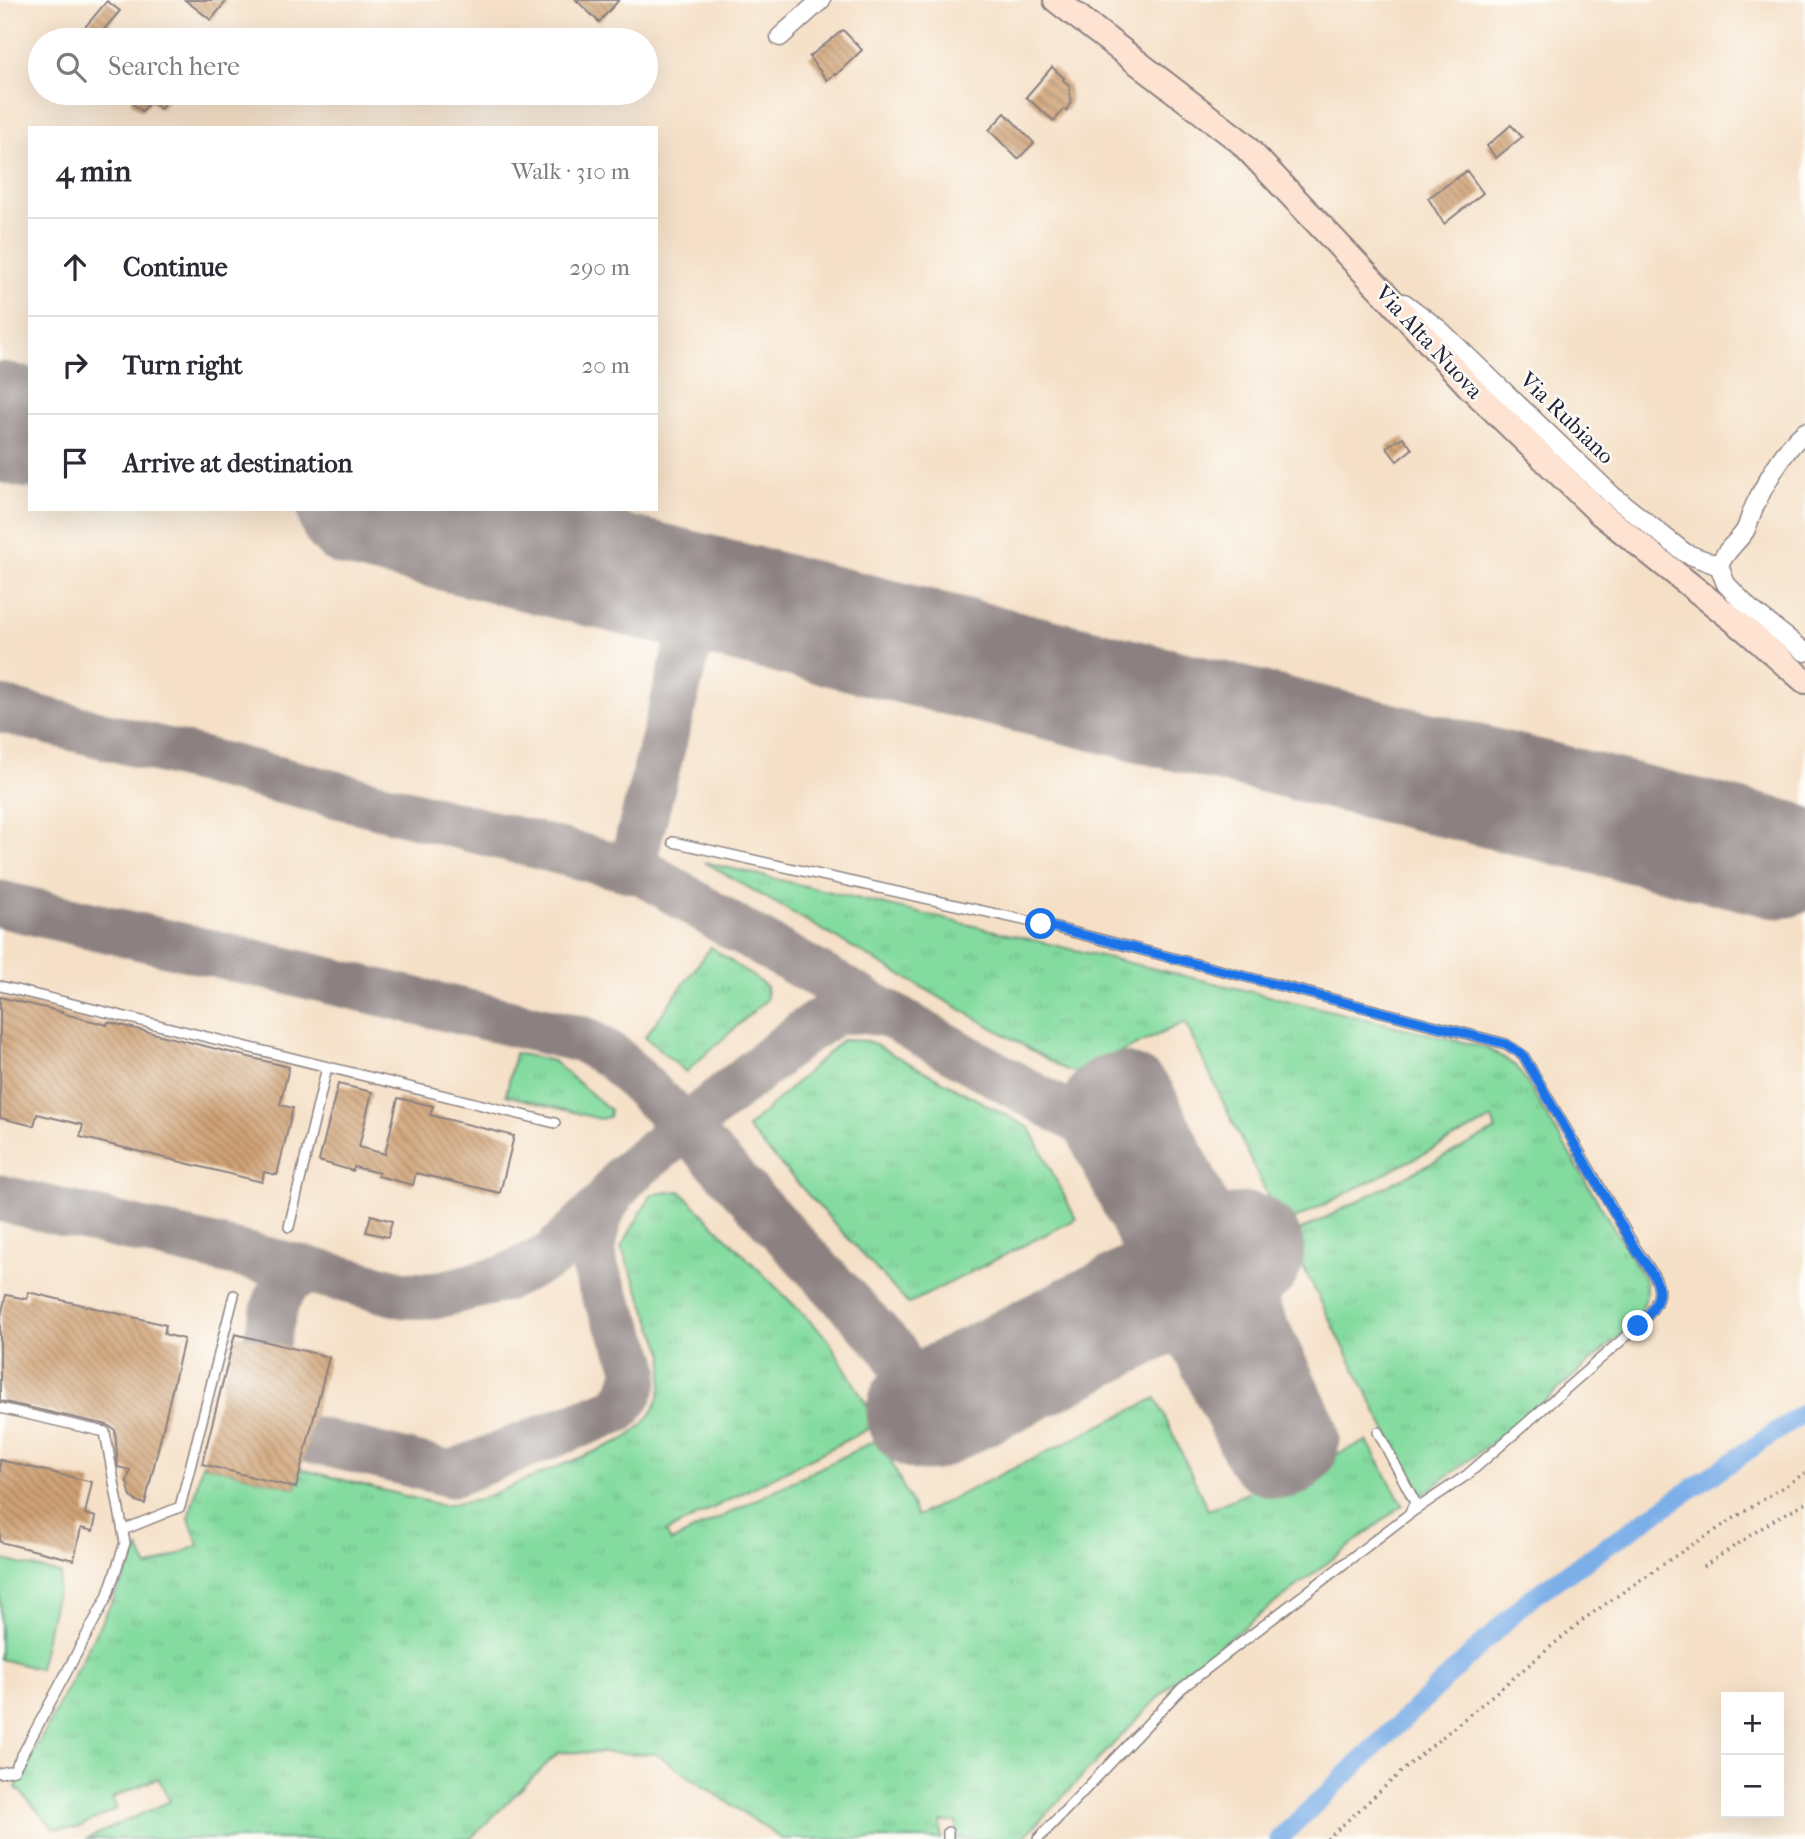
<!DOCTYPE html>
<html lang="en">
<head>
<meta charset="utf-8">
<style>
	body { margin:0; font-family:"IM FELL French Canon",serif; background:#f2f2f3; color:#2b2b33 }
	.controls { position:absolute; right:21px; bottom:21px; display:grid; overflow:hidden; border-radius:0px; box-shadow:0 7px 28px #0002 }
	.controls button { width:63px; height:63px; display:grid; place-items:center; padding:0; border:0; border-bottom:2px solid #e1e1e2; background:#fff; color:#2b2b33; font:35px sans-serif }
	.stop { position:absolute; width:21px; height:21px; margin:-16px; border:5px solid #1a73e8; border-radius:50%; background:#fff }
	.stop.end { background:#1a73e8; border-color:#fff; box-shadow:0 2px 7px #0008 }
	.list { margin:0; padding:0; list-style:none }
	h2 { display:flex; justify-content:space-between; align-items:center; height:91px; margin:0; padding:0 28px; font-size:30px }
	h2 small { font-size:23px; font-weight:400; color:#7c7c81 }
	.list li { display:grid; grid-template-columns:46px 1fr auto; gap:21px; align-items:center; box-sizing:border-box; height:98px; padding:0 28px; border-top:2px solid #e1e1e2 }
	.list b { display:block; font-size:26px; white-space:nowrap }
	.list em { font-size:23px; font-style:normal; color:#7c7c81 }
	.icon { flex:none; width:38px; height:38px; fill:none; stroke:currentColor; stroke-width:2; stroke-linecap:round; stroke-linejoin:round }
	.map { position:relative; flex:none; width:1805px; height:1839px; overflow:hidden }
	.search { position:absolute; background:#fff; box-shadow:0 7px 28px #0002; left:28px; top:28px; width:630px; height:77px; display:flex; align-items:center; gap:18px; box-sizing:border-box; padding:0 24px; border-radius:38px; color:#7c7c81; font-size:26px }
	.panel { position:absolute; background:#fff; box-shadow:0 7px 28px #0002; left:28px; top:126px; width:630px; height:385px; border-radius:0px }
	.map>svg:first-child { display:block }
	.grass { fill:url(#grass-tufts); stroke:#527e6d; stroke-width:2 }
	.pitch { fill:#83db9f; stroke:#527e6d; stroke-width:2 }
	.lines { fill:none; stroke-linecap:round; stroke-linejoin:round }
	.canal { stroke:#7bafe8; stroke-width:19 }
	.taxiway { stroke:#8c8181; stroke-width:47 }
	.runway { stroke:#8c8181; stroke-width:119 }
	.building { fill:url(#building-back-hatch) }
	.lane-casing { stroke:#8c8181; stroke-width:12 }
	.street-casing { stroke:#8c8181; stroke-width:21 }
	.secondary-casing { stroke:#8c8181; stroke-width:28 }
	.path { stroke:#8c8181; stroke-width:3.5; stroke-dasharray:2 5; stroke-linecap:butt }
	.lane { stroke:#fff; stroke-width:9 }
	.street { stroke:#fff; stroke-width:18 }
	.secondary { stroke:#fee3d2; stroke-width:24 }
	.route { stroke:#1a73e8; stroke-width:9 }
	.labels { text-anchor:middle; dominant-baseline:central; stroke-width:5; stroke-linejoin:round; paint-order:stroke }
	.street-label { font-size:23px; fill:#22223b; stroke:#fdfcf7 }
</style>
</head>
<body>
<div class="map">
<svg width="1805" height="1839" viewBox="0 0 1805 1839">
	<defs>
		<pattern id="grass-tufts" width="24" height="20" patternUnits="userSpaceOnUse" patternTransform="scale(1.75)"><rect width="24" height="20" fill="#83db9f"/><path d="M3 7l-1-3M5 7V3M7 7l1-3M15 17l-1-3M17 17v-4M19 17l1-3" fill="none" stroke="#71bc8a"/></pattern>
		<pattern id="building-back-hatch" width="6" height="6" patternUnits="userSpaceOnUse" patternTransform="scale(1.75)"><rect width="6" height="6" fill="#cfa175"/><path d="M-1 5l2 2M0 0l6 6M5-1l2 2" fill="none" stroke="#a88361"/></pattern>
	</defs>
	<rect width="100%" height="100%" fill="#fdfcf7"/>
	<filter id="ink" filterUnits="userSpaceOnUse"><feTurbulence type="fractalNoise" baseFrequency=".0143" numOctaves="2"/><feDisplacementMap in="SourceGraphic" scale="14" xChannelSelector="R" yChannelSelector="G"/><feConvolveMatrix kernelMatrix="1 2 1 2 8 2 1 2 1" color-interpolation-filters="sRGB"/></filter>
	<filter id="wash" filterUnits="userSpaceOnUse"><feTurbulence type="fractalNoise" baseFrequency=".00686" numOctaves="4" result="noise"/><feDisplacementMap in="SourceGraphic" scale="28" xChannelSelector="R" yChannelSelector="G"/><feGaussianBlur stdDeviation="1.57" result="paint"/><feColorMatrix in="noise" values="0 0 0 0 0 0 0 0 0 0 0 0 0 0 0 0 0 1.4 0 .05"/><feComposite in="paint" operator="in"/></filter>
	<g filter="url(#wash)">
		<rect width="100%" height="100%" fill="#f5e0c7"/>
		<path class="grass" d="M704,862L1488,1048L1517,1067L1524,1078L1645,1280C1648,1300 1644,1308 1633,1324L1538,1407L1420,1497L1288,1237L1496,1130L1492,1119L1282,1226L1185,1022L1079,1072L1068,1071Z
			M711,947L766,986L767,999L686,1072L645,1037Z
			M842,1040L868,1041L1030,1128L1076,1219L908,1304L747,1128Z
			M515,1053L553,1061L610,1110L609,1117L600,1119L506,1095Z
			M680,1191L828,1339L878,1424L666,1532L671,1542L880,1438L917,1516L1156,1398L1208,1510L1367,1441L1403,1505L1176,1679L1022,1839H956V1822H941V1839H782L656,1754L559,1752L470,1839H86L170,1801L158,1778L112,1798L117,1809L75,1829L53,1828L16,1787L139,1549L148,1568L199,1545L189,1519L202,1464L296,1488L301,1469L444,1506L478,1500L625,1439C659,1415 663,1395 664,1354L621,1247L652,1194Z"/>
		<path class="pitch" d="M0,1559L61,1574L39,1669L0,1659Z"/>
		<g class="lines">
			<path class="canal" d="M1279,1839L1529,1599L1805,1412"/>
			<path class="taxiway" d="M0,709L645,873L731,926L1072,1117L1120,1112
				M631,869L701,594
				M0,904L584,1040L614,1058L686,1128L894,1351L926,1412
				M0,1198L312,1271L404,1295L433,1296L503,1279L551,1256L604,1205L625,1176L803,1033L836,1011L863,1010L888,1014
				M267,1339C272,1320 275,1293 291,1280C296,1276 305,1273 312,1271
				M310,1439L451,1474L619,1409C627,1398 637,1384 636,1370C635,1359 629,1349 625,1339C614,1313 598,1286 593,1258C590,1239 598,1222 604,1205"/>
			<path class="runway" d="M0,421L30,429
				M357,509L1779,859
				M1120,1112L1280,1439
				M926,1412L1245,1252"/>
		</g>
		<g id="blocks">
			<path class="building" d="M185,0H227L211,20Z
				M576,0H619L599,22Z
				M107,1L120,11L95,40H74Z
				M843,30L862,50L836,75L835,74L827,80L809,57Z
				M1052,67L1064,78L1063,80L1069,85L1071,102L1066,111L1064,109L1054,121L1026,97Z
				M139,93H174L160,109L151,101L142,111L131,102Z
				M1005,113L1034,143L1018,159L989,130Z
				M1511,125L1522,137L1496,158L1487,146Z
				M1467,171L1483,193L1444,224L1428,198Z
				M1403,437L1412,449L1397,461L1386,447Z
				M0,997L62,1012L61,1013L107,1025L108,1022L289,1067L280,1105L293,1108L277,1175L264,1172L262,1182L80,1137L83,1125L37,1114L34,1126L0,1118Z
				M338,1084L372,1092L359,1147L385,1154L398,1098L433,1106L430,1115L514,1136L500,1193L416,1173L413,1185L378,1176L379,1173L354,1167L353,1171L319,1161Z
				M371,1215L392,1221L388,1237L366,1232Z
				M28,1292L166,1325L164,1334L184,1339L145,1504L136,1501L131,1497L127,1482L130,1470L118,1467L115,1430L107,1425L0,1401V1320L6,1295L27,1299Z
				M235,1334L329,1357L296,1488L202,1464Z
				M0,1460L92,1482L85,1514L96,1517L93,1531L81,1528L74,1560L0,1542Z"/>
		</g>
	</g>
	<g filter="url(#ink)">
		<use href="#blocks" fill-opacity="0" stroke="#8c8181" stroke-width="2"/>
		<g class="lines">
			<defs>
				<path id="lane" d="M673,842L1041,924L1506,1044L1523,1055L1636,1249C1659,1282 1672,1293 1638,1326L1467,1475L1409,1514
					M0,986L555,1123
					M289,1227L327,1067
					M0,1408L105,1432L125,1543L107,1597L14,1770L0,1773
					M123,1530L180,1507L234,1295
					M948,1839V1832
					M1038,1839L1182,1688L1409,1514L1415,1502L1378,1432"/>
				<path id="street" d="M780,37L821,0
					M1404,303L1440,330L1613,496L1685,553L1719,566
					M1805,432C1785,448 1766,482 1755,505C1751,513 1749,523 1745,531C1736,544 1725,550 1719,566L1726,584L1749,608L1805,652"/>
				<path id="secondary" d="M1056,0L1241,142L1387,296L1470,387L1600,513L1745,629L1805,681"/>
			</defs>
			<use href="#lane" class="lane-casing"/>
			<use href="#street" class="street-casing"/>
			<use href="#secondary" class="secondary-casing"/>
			<path class="path" d="M1703,1567L1772,1521L1805,1503
				M1327,1839L1410,1764L1584,1619L1678,1554L1805,1473"/>
			<use href="#lane" class="lane"/>
			<use href="#street" class="street"/>
			<use href="#secondary" class="secondary"/>
		</g>
	</g>
	<g class="lines" filter="url(#ink)">
		<path class="route" d="M1041,924L1506,1044L1523,1055L1636,1250C1659,1282 1672,1293 1638,1326"/>
	</g>
	<g class="labels">
		<g class="street-label">
			<text transform="translate(1429 342) rotate(47)">Via Alta Nuova</text>
			<text transform="translate(1567 418) rotate(44)">Via Rubiano</text>
		</g>
	</g>
</svg>
<div class="controls">
<button>+</button>
<button>−</button>
</div>
<div class="stop" style="left:1041px;top:924px"></div>
<div class="stop end" style="left:1638px;top:1326px"></div>
<div class="search"><svg class="icon" aria-label="search" viewBox="0 0 24 24"><circle cx="10" cy="10" r="6"/><path d="M15 15l6 6"/></svg>Search here</div>
<section class="panel">
<h2>4 min<small>Walk · 310 m</small></h2>
<ul class="list">
<li><svg class="icon" aria-label="ahead" viewBox="0 0 24 24"><path d="M12 20V5M6 11l6-6 6 6"/></svg><div><b>Continue</b></div><em>290 m</em></li>
<li><svg class="icon" aria-label="right" viewBox="0 0 24 24"><path d="M7 20v-9h11M14 6l5 5-5 5"/></svg><div><b>Turn right</b></div><em>20 m</em></li>
<li><svg class="icon" aria-label="arrive" viewBox="0 0 24 24"><path d="M6 21V4h12l-3 4 3 4H6"/></svg><div><b>Arrive at destination</b></div></li>
</ul>
</section>
</div>
</body>
</html>
